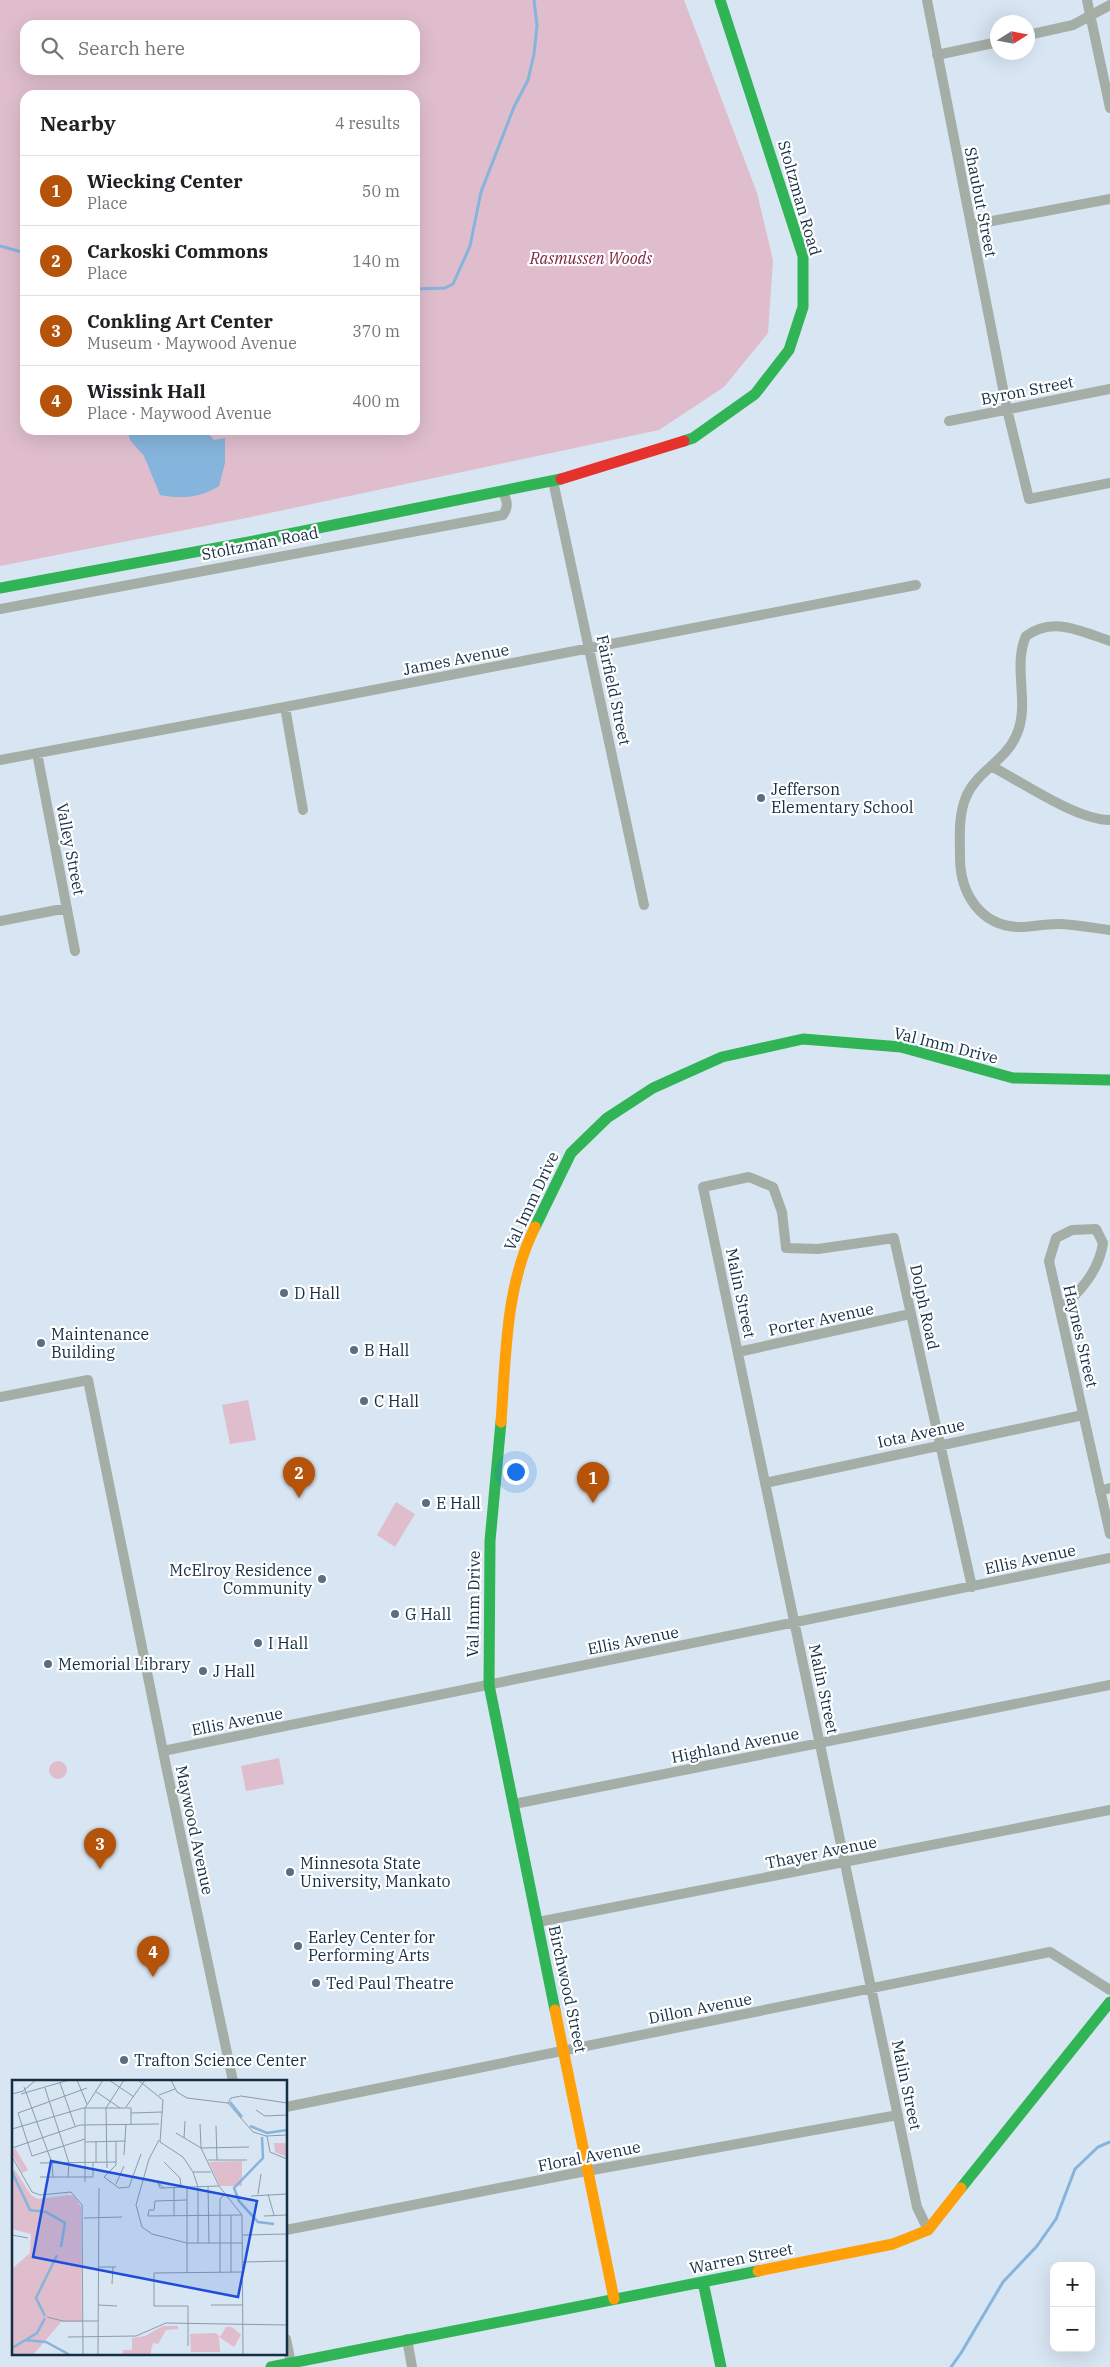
<!DOCTYPE html>
<html lang="en">
<head>
<meta charset="utf-8">
<style>
	body { margin:0; font-family:"IBM Plex Serif",serif; background:#f2f2f2; color:#202124 }
	.controls { position:absolute; right:15px; bottom:15px; display:grid; overflow:hidden; border-radius:10px; box-shadow:0 5px 20px #0002 }
	.controls button { width:45px; height:45px; display:grid; place-items:center; padding:0; border:0; border-bottom:1px solid #e0e0e0; background:#fff; color:#202124; font:25px sans-serif }
	.compass { position:absolute; left:990px; top:15px; width:45px; height:45px; border-radius:50%; background:#fff; box-shadow:0 5px 20px #0002; rotate:79deg }
	.you { position:absolute; left:515px; top:1471px; width:18px; height:18px; margin:-12px; border:4px solid #fff; border-radius:50%; background:#1a73e8; box-shadow:0 0 0 8px #1a73e833 }
	.badge { display:grid; place-items:center; width:32px; height:32px; border-radius:50%; background:#b45309; color:#fff; font-size:16px; font-weight:700 }
	.pin { position:absolute; translate:-50% -41px; filter:drop-shadow(0 1px 2px #0008) }
	.pin::after { content:''; position:absolute; top:26px; width:18px; height:15px; background:inherit; clip-path:polygon(0 0,100% 0,50% 100%) }
	.list { margin:0; padding:0; list-style:none }
	h2 { display:flex; justify-content:space-between; align-items:center; height:65px; margin:0; padding:0 20px; font-size:21px }
	h2 small { font-size:16px; font-weight:400; color:#757577 }
	.list li { display:grid; grid-template-columns:32px 1fr auto; gap:15px; align-items:center; box-sizing:border-box; height:70px; padding:0 20px; border-top:1px solid #e0e0e0 }
	.list b { display:block; font-size:19px; white-space:nowrap }
	.list p { margin:0; font-size:16px; white-space:nowrap; color:#757577 }
	.list em { font-size:16px; font-style:normal; color:#757577 }
	.icon { flex:none; width:28px; height:28px; fill:none; stroke:currentColor; stroke-width:2; stroke-linecap:round; stroke-linejoin:round }
	.map { position:relative; flex:none; width:1110px; height:2367px; overflow:hidden }
	.search { position:absolute; background:#fff; box-shadow:0 5px 20px #0002; left:20px; top:20px; width:400px; height:55px; display:flex; align-items:center; gap:12px; box-sizing:border-box; padding:0 18px; border-radius:15px; color:#757577; font-size:19px }
	.panel { position:absolute; background:#fff; box-shadow:0 5px 20px #0002; left:20px; top:90px; width:400px; height:345px; border-radius:15px }
	.map>svg:first-child { display:block }
	.green { fill:#dfbdcc; fill-rule:evenodd }
	.water { fill:#85b4dc }
	.lines { fill:none; stroke-linecap:round; stroke-linejoin:round }
	.stream { stroke:#85b4dc; stroke-width:3 }
	.street { stroke:#a5aea6; stroke-width:10 }
	.fast { stroke:#30b455; stroke-width:11 }
	.slow { stroke:#ff9f0a; stroke-width:11 }
	.jam { stroke:#e5322d; stroke-width:11 }
	.poi-dot { fill:#596e80; stroke:#fff; stroke-width:2 }
	.labels { text-anchor:middle; dominant-baseline:central; stroke-width:4.5; stroke-linejoin:round; paint-order:stroke }
	.street-label { font-size:16px; fill:#142e43; stroke:#fff }
	.park-label { font-size:16px; font-style:italic; fill:#7f2341; stroke:#fff }
	.poi-label { font-size:16px; fill:#142e43; stroke:#fff; text-anchor:start }
	.inset-river { fill:none; stroke:#85b4dc; stroke-width:2.5 }
	.inset-road { fill:none; stroke:#8a9cac; stroke-width:1 }
	.view { fill:#1d4ed8; fill-opacity:0.15; stroke:#1d4ed8; stroke-width:2.5 }
	.inset-edge { fill:none; stroke:#142e43; stroke-width:2.5 }
</style>
</head>
<body>
<div class="map">
<svg width="1110" height="2367" viewBox="0 0 1110 2367">
	<rect width="100%" height="100%" fill="#d8e5f2"/>
	<path class="green" d="M0,0H684L757,193L773,260L768,333L724,387L659,430L251,517L0,566ZM25,25H415V70H25ZM25,95H415V430H25Z
		M248,1400L256,1440L230,1444L222,1405Z
		M396,1502L415,1514L395,1547L377,1535Z
		M279,1758L284,1784L246,1791L241,1766Z
		M49 1770a9 9 0 1 1 18 0a9 9 0 1 1-18 0Z"/>
	<path class="water" d="M142,430H205L214,440L225,438V463L219,486C201,498 181,499 160,495L144,456L130,440L128,433Z"/>
	<g class="lines">
		<path class="stream" d="M0,246L25,253
			M415,289L445,288L453,284L470,246L481,192L514,107L528,80L534,54L537,26L534,0
			M951,2367L961,2353L1003,2282L1037,2246L1056,2219L1075,2169L1098,2147L1110,2142"/>
		<path class="street" d="M927,0L1007,409L1029,499L1110,483
			M1087,0L1110,108
			M1028,35L1073,25L1110,5
			M937,55L998,42
			M971,225L1110,199
			M949,421L1110,389
			M553,481L644,905
			M0,609L503,515C509,506 507,501 503,492
			M1110,641C1080,631 1053,616 1026,636C1012,668 1031,704 1016,736C1005,761 976,772 966,797C958,816 960,838 960,857C960,893 980,926 1019,927C1033,927 1047,923 1061,924C1077,925 1094,928 1110,930
			M285,707L303,810
			M37,753L75,951
			M0,760L285,707L916,585
			M991,766C1022,782 1076,820 1110,820
			M0,921L67,908
			M1060,1309C1080,1292 1099,1271 1103,1243L1096,1229L1072,1230L1056,1238L1049,1261L1110,1534
			M738,1352L910,1314
			M0,1397L88,1380L166,1766L233,2081
			M765,1483L1083,1415
			M1100,1491L1110,1488
			M163,1751L1110,1558
			M514,1804L1110,1685
			M538,1922L1110,1810
			M286,2107L1050,1952L1110,1990
			M286,2230L581,2172L898,2115
			M928,2230L917,2207L703,1187L749,1177L773,1187L782,1212L786,1248L818,1249L894,1238L972,1587
			M286,2339L291,2363
			M407,2339L412,2367"/>
		<path class="fast" d="M684,441L693,438L755,394L789,350L803,307V256L720,0
			M0,588L259,540L561,479
			M535,1227L571,1153L607,1118L653,1088L722,1057L803,1039L901,1047L1013,1078L1110,1080
			M501,1422L490,1541L489,1685L555,2010
			M961,2188L1110,2002
			M703,2282L721,2367
			M271,2367L758,2271"/>
		<path class="slow" d="M501,1422C506,1356 505,1287 535,1227
			M555,2010L614,2299
			M758,2271L893,2244L928,2230L961,2188"/>
		<path class="jam" d="M561,479L684,441"/>
	</g>
	<g class="poi-dot">
		<circle cx="761" cy="798" r="5"/>
		<circle cx="284" cy="1293" r="5"/>
		<circle cx="41" cy="1343" r="5"/>
		<circle cx="354" cy="1350" r="5"/>
		<circle cx="364" cy="1401" r="5"/>
		<circle cx="426" cy="1503" r="5"/>
		<circle cx="322" cy="1579" r="5"/>
		<circle cx="395" cy="1614" r="5"/>
		<circle cx="258" cy="1643" r="5"/>
		<circle cx="48" cy="1664" r="5"/>
		<circle cx="203" cy="1671" r="5"/>
		<circle cx="290" cy="1872" r="5"/>
		<circle cx="298" cy="1946" r="5"/>
		<circle cx="316" cy="1983" r="5"/>
		<circle cx="124" cy="2060" r="5"/>
	</g>
	<g class="labels">
		<g class="street-label">
			<text transform="translate(800 198) rotate(74)">Stoltzman Road</text>
			<text transform="translate(981 202) rotate(79)">Shaubut Street</text>
			<text transform="translate(1027 390) rotate(-11)">Byron Street</text>
			<text transform="translate(260 543) rotate(-11)">Stoltzman Road</text>
			<text transform="translate(456 659) rotate(-11)">James Avenue</text>
			<text transform="translate(614 690) rotate(78)">Fairfield Street</text>
			<text transform="translate(71 849) rotate(79)">Valley Street</text>
			<text transform="translate(946 1045) rotate(14)">Val Imm Drive</text>
			<text transform="translate(531 1201) rotate(-65)">Val Imm Drive</text>
			<text transform="translate(741 1293) rotate(78)">Malin Street</text>
			<text transform="translate(925 1307) rotate(78)">Dolph Road</text>
			<text transform="translate(821 1319) rotate(-12)">Porter Avenue</text>
			<text transform="translate(1081 1336) rotate(77)">Haynes Street</text>
			<text transform="translate(921 1433) rotate(-12)">Iota Avenue</text>
			<text transform="translate(1030 1559) rotate(-12)">Ellis Avenue</text>
			<text transform="translate(473 1604) rotate(-89)">Val Imm Drive</text>
			<text transform="translate(633 1640) rotate(-11)">Ellis Avenue</text>
			<text transform="translate(824 1689) rotate(78)">Malin Street</text>
			<text transform="translate(237 1721) rotate(-11)">Ellis Avenue</text>
			<text transform="translate(735 1745) rotate(-11)">Highland Avenue</text>
			<text transform="translate(195 1830) rotate(78)">Maywood Avenue</text>
			<text transform="translate(821 1852) rotate(-11)">Thayer Avenue</text>
			<text transform="translate(568 1989) rotate(78)">Birchwood Street</text>
			<text transform="translate(700 2008) rotate(-11)">Dillon Avenue</text>
			<text transform="translate(907 2085) rotate(78)">Malin Street</text>
			<text transform="translate(589 2156) rotate(-11)">Floral Avenue</text>
			<text transform="translate(741 2258) rotate(-11)">Warren Street</text>
		</g>
		<g class="park-label">
			<text x="591" y="258">Rasmussen Woods</text>
		</g>
		<g class="poi-label">
			<text x="771" y="789">Jefferson<tspan x="771" dy="18">Elementary School</tspan></text>
			<text x="294" y="1293">D Hall</text>
			<text x="51" y="1334">Maintenance<tspan x="51" dy="18">Building</tspan></text>
			<text x="364" y="1350">B Hall</text>
			<text x="374" y="1401">C Hall</text>
			<text x="436" y="1503">E Hall</text>
			<text x="312" y="1570" text-anchor="end">McElroy Residence<tspan x="312" dy="18">Community</tspan></text>
			<text x="405" y="1614">G Hall</text>
			<text x="268" y="1643">I Hall</text>
			<text x="58" y="1664">Memorial Library</text>
			<text x="213" y="1671">J Hall</text>
			<text x="300" y="1863">Minnesota State<tspan x="300" dy="18">University, Mankato</tspan></text>
			<text x="308" y="1937">Earley Center for<tspan x="308" dy="18">Performing Arts</tspan></text>
			<text x="326" y="1983">Ted Paul Theatre</text>
			<text x="134" y="2060">Trafton Science Center</text>
		</g>
	</g>
	<g transform="translate(12 2080)">
		<rect width="275" height="275" fill="#d8e5f2"/>
		<path d="M262,63H275V77L263,72ZM3,68L16,90L10,93L0,74ZM230,81V106H208L197,82ZM3,90L19,115L26,119L56,115L62,116L69,127L70,242H49L21,275H0V189L18,173L19,154L0,149V91ZM151,246H166V249L154,250L146,264L141,263L138,275H111V270H120V258L133,256ZM214,247H220L229,255L222,267L207,257L208,272H179L178,254L204,253L208,257Z" fill="#dfbdcc"/>
		<path class="inset-river" d="M218,22L230,37M238,46L255,53L275,50M250,57L251,78L222,108L227,121L246,142L262,144M0,92L18,130L34,132L53,143L49,167M33,236L24,218L45,175M13,260L34,262L58,275M0,268L25,253L33,238"/>
		<path class="inset-road" d="M65,0L75,24M97,0L122,17M126,0L151,20L148,62L171,77L181,92L186,107V163M159,0L165,12L175,18L216,23L241,52L254,56L275,55M196,0H229M48,3L63,46M0,7V41M12,7L40,83L41,97M33,8L57,83L56,97M83,11L108,28M0,14L11,11L24,0M9,14L57,0M147,15L163,9M216,23L219,18L229,16L275,23M114,27L133,0M94,28L95,88M94,28L112,0M244,30L253,36L275,35M119,33L151,32M188,44L189,68L237,67M204,46L205,80M0,49L71,28H119V44M164,53L189,68L207,106L230,135L231,275M255,56L258,72L275,79M172,58L173,41M73,59L20,76L6,33L75,8M147,60L137,79L124,125L130,147L140,154L175,163H231M84,61V82M104,61V85L92,97L107,108L117,107L129,74M73,62L114,61M0,68L68,45L147,44M112,75L114,44M0,77L20,112L28,115L59,112L70,125L71,275M196,80H235M152,82L168,98L169,107M28,83L104,82M181,92H199M28,97H81V82M73,102V28L91,0M104,104L112,86M196,106L197,163M162,107V136M175,107V193M152,108L146,103L148,108L207,106M246,114L249,94M256,114L262,135M239,116L275,114M175,120L143,121L142,130H137L136,136L230,135M252,136L275,135M72,138L110,137M0,155L16,158M231,155L275,154M231,182L275,181M87,187H104M208,192V119L213,114M219,192V135M100,204L101,187M86,225L105,226M199,225H231M35,237L51,241H86M56,257L124,256L154,243L275,245M176,266V226H142V193L231,192M86,275L87,108"/>
		<path class="view" d="M39,81L245,121L226,217L21,177Z"/>
		<rect width="275" height="275" class="inset-edge"/>
	</g>
</svg>
<div class="controls">
<button>+</button>
<button>−</button>
</div>
<svg class="compass" viewBox="-18 -18 36 36"><path d="M0-13l5 13h-10z" fill="#e53935"/><path d="M0 13l5-13h-10z" fill="#757577"/></svg>
<div class="you"></div>
<div class="pin badge" style="left:593px;top:1503px">1</div>
<div class="pin badge" style="left:299px;top:1498px">2</div>
<div class="pin badge" style="left:100px;top:1869px">3</div>
<div class="pin badge" style="left:153px;top:1977px">4</div>
<div class="search"><svg class="icon" aria-label="search" viewBox="0 0 24 24"><circle cx="10" cy="10" r="6"/><path d="M15 15l6 6"/></svg>Search here</div>
<section class="panel">
<h2>Nearby<small>4 results</small></h2>
<ul class="list">
<li><span class="badge">1</span><div><b>Wiecking Center</b><p>Place</p></div><em>50 m</em></li>
<li><span class="badge">2</span><div><b>Carkoski Commons</b><p>Place</p></div><em>140 m</em></li>
<li><span class="badge">3</span><div><b>Conkling Art Center</b><p>Museum · Maywood Avenue</p></div><em>370 m</em></li>
<li><span class="badge">4</span><div><b>Wissink Hall</b><p>Place · Maywood Avenue</p></div><em>400 m</em></li>
</ul>
</section>
</div>
</body>
</html>
